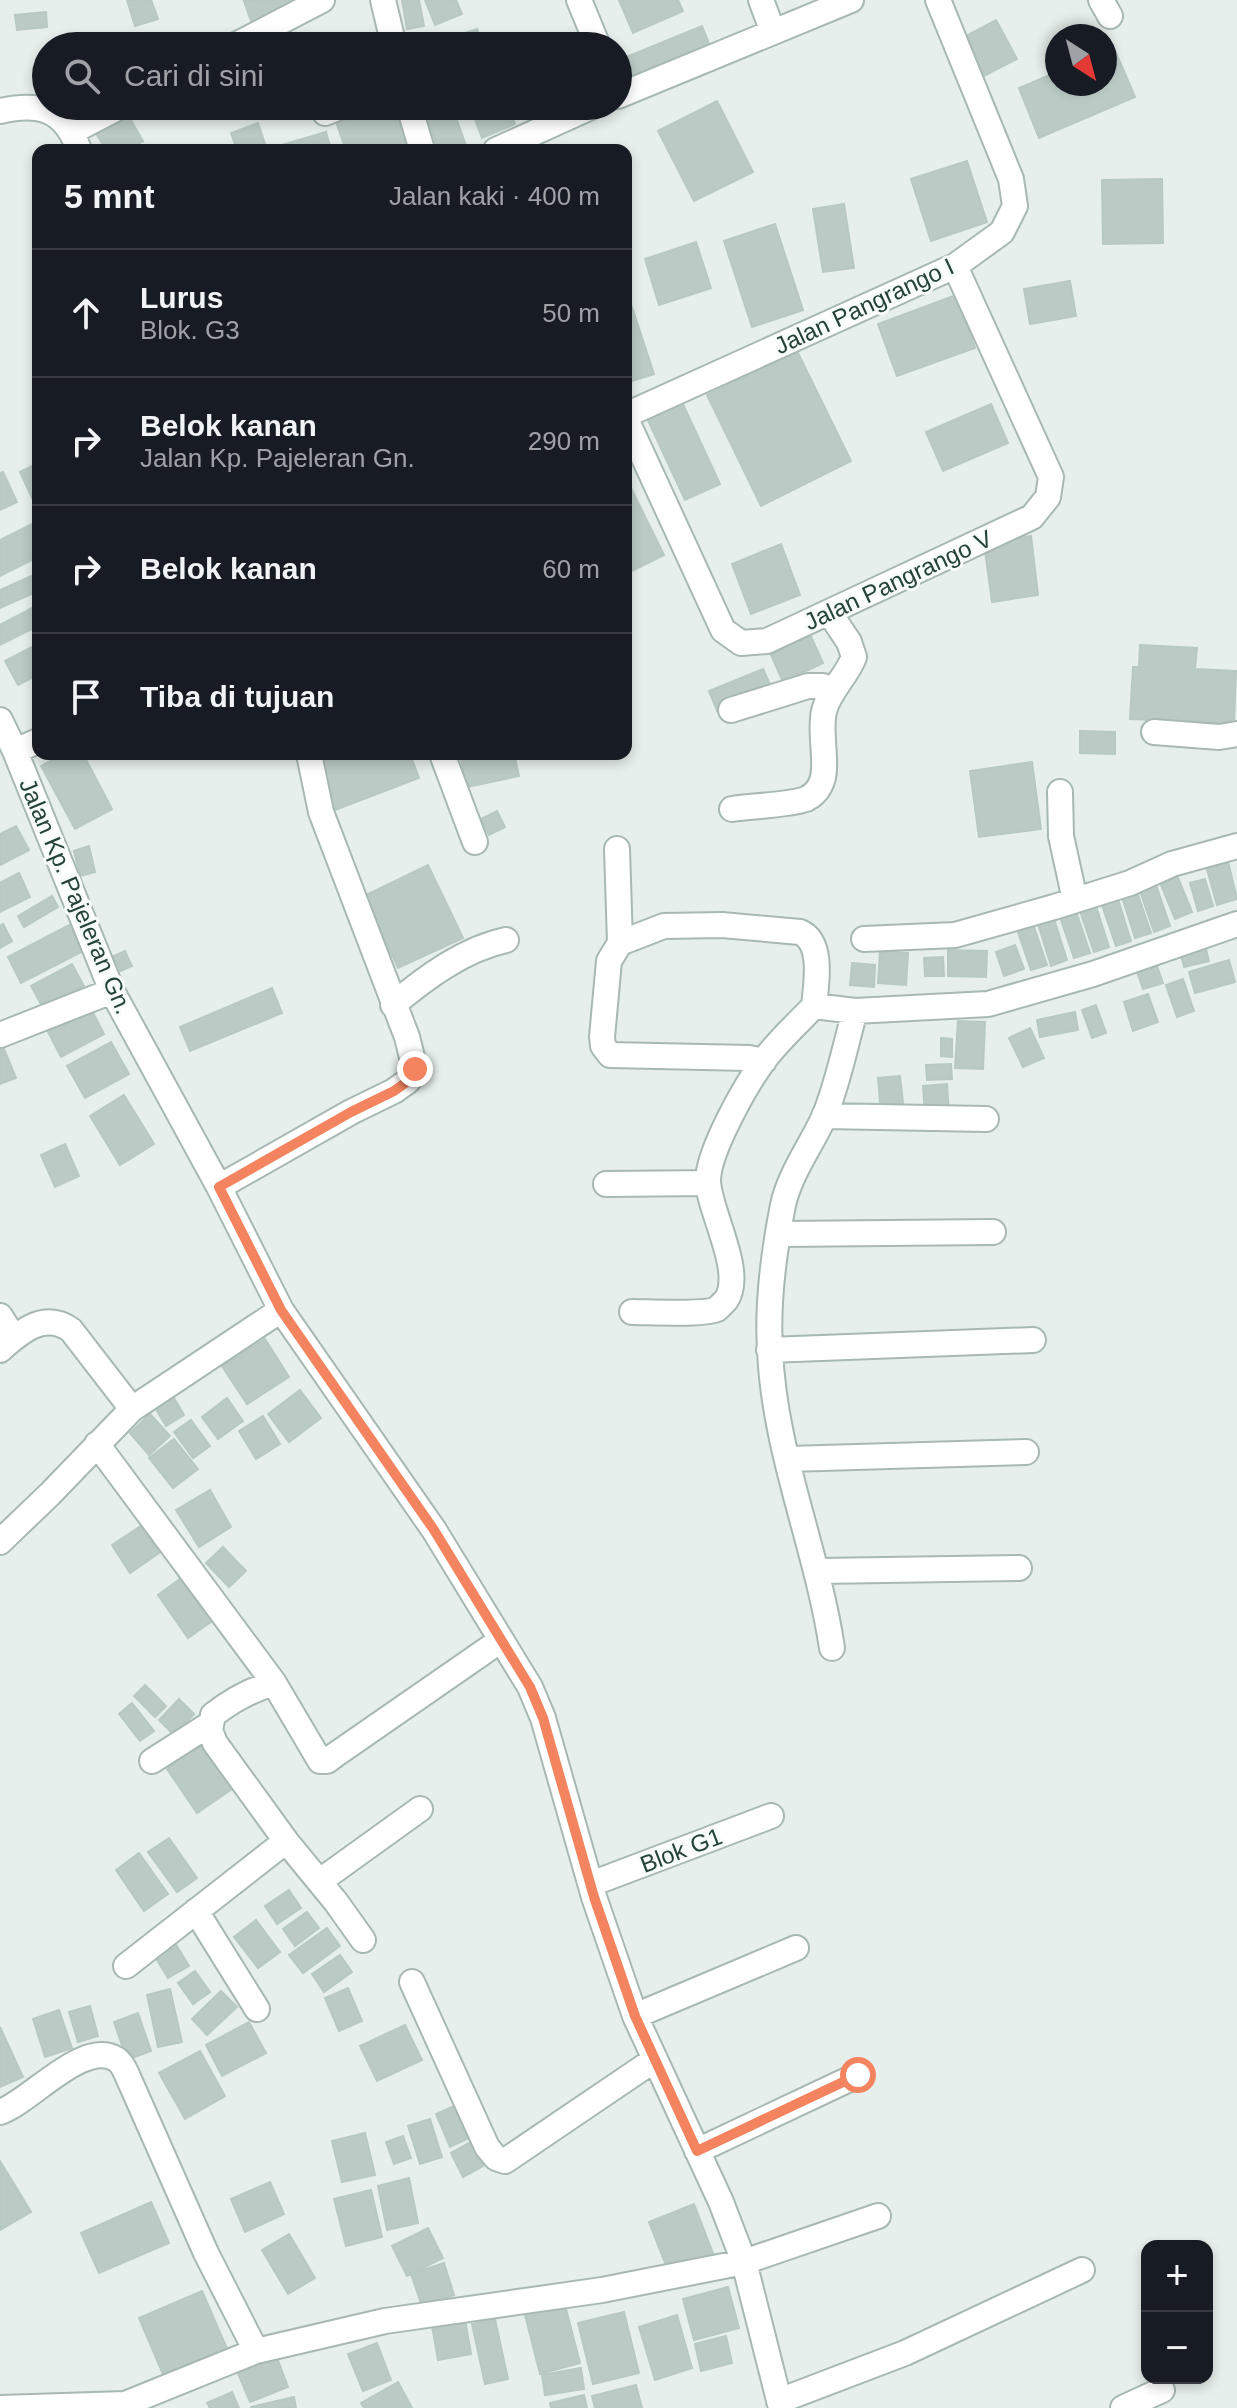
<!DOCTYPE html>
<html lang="id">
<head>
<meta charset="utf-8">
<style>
	body { margin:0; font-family:Helvetica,sans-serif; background:#20242c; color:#f1f3f6 }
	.controls { position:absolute; right:24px; bottom:24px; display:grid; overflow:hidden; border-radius:16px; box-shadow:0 4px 12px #0003 }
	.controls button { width:72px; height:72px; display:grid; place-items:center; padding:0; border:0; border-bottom:2px solid #363941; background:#171b24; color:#f1f3f6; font:40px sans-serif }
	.compass { position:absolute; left:1045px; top:24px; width:72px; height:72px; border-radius:50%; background:#171b24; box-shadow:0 4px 12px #0003; rotate:144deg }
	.stop { position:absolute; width:24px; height:24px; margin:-18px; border:6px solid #f4845f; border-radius:50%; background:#fff }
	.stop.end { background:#f4845f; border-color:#fff; box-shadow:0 2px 8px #0008 }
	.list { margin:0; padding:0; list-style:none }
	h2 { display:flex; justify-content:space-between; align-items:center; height:104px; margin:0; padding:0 32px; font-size:34px }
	h2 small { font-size:26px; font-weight:400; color:#9ea1a6 }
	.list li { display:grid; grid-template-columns:52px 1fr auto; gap:24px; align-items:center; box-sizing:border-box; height:128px; padding:0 32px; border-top:2px solid #363941 }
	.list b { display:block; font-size:30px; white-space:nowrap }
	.list p { margin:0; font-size:26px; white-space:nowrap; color:#9ea1a6 }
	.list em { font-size:26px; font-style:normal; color:#9ea1a6 }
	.icon { flex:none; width:44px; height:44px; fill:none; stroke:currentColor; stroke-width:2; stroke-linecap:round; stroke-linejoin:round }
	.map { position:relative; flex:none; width:1237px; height:2408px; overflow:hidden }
	.search { position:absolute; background:#171b24; box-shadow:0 4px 12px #0003; left:32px; top:32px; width:600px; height:88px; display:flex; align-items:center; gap:20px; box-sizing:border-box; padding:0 28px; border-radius:44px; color:#9ea1a6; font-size:30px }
	.panel { position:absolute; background:#171b24; box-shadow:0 4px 12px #0003; left:32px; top:144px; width:600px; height:616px; border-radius:16px }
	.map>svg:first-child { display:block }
	.building { fill:#bbcac4; stroke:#b8c9c2; stroke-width:2 }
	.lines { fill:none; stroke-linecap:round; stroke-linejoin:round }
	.street-casing { stroke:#a8b8b2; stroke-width:28 }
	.street { stroke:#fff; stroke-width:24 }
	.route { stroke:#f4845f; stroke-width:10 }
	.labels { text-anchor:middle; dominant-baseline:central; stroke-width:6; stroke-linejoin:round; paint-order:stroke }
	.street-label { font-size:24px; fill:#24423a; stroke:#f7fbf9 }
</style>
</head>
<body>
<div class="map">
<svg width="1237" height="2408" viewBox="0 0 1237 2408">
	<rect width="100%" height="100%" fill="#e6efeb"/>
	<path class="building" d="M127,0H151L158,19L135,26Z
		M296,0L298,7L252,24L244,1Z
		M402,0H419L424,26L407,29Z
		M425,0H456L462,14L435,25Z
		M619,0H678L683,11L633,33Z
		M46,12L47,27L17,30L15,15Z
		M996,20L1017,59L980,78L959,40Z
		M702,26L713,54L630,88L619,60Z
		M477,29L483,46H449L446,39Z
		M1114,48L1135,97L1039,138L1019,88L1057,72V84H1105V52Z
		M717,101L753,172L694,201L658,131Z
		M373,106H401L416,150H346L335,119Z
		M423,106H452L465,143L438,150Z
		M470,106H508L515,124L482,138Z
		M128,115L143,141L127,150H106L96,133Z
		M258,123L267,150H237L231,133Z
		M326,132L331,150H284L282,145Z
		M967,161L987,222L931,241L911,179Z
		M1162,179L1163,243L1103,244L1102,180Z
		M844,204L854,268L823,272L813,209Z
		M775,224L803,310L752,327L724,241Z
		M696,242L711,288L659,305L645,259Z
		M1070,281L1076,316L1030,324L1024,289Z
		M626,289L654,374L626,383Z
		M956,295L975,348L897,376L878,324Z
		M797,351L851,461L761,506L707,395Z
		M681,400L720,484L685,500L646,416Z
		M991,404L1008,443L943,471L926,432Z
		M38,463V497L33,500L20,472Z
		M3,472L17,502L0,510V473Z
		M628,482L664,555L626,574V483Z
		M38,521V557L0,576V540Z
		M1031,536L1038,595L992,602L984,543Z
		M781,544L800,595L751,614L732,564Z
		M38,573V591L0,608V590Z
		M38,605V626L0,645V625Z
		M808,630L823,663L783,682L768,648Z
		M38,644V675L18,685L5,661Z
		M1140,645L1197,648L1195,669L1236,671L1234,723L1130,719L1133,667H1139Z
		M763,669L772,689L717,711L709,691Z
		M1080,731L1115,732V754L1080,753Z
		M63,754H83L112,809L75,829L41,766Z
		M313,754H410L419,778L335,810Z
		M483,754H514L519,776L467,787L461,759Z
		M1032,762L1041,829L979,837L970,771Z
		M497,811L505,827L489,835L481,819Z
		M16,826L29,850L0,865V834Z
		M89,846L95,872L80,876L74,851Z
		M1226,853L1237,899L1217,905L1204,859Z
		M428,865L463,938L398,968L364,896Z
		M1174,868L1192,912L1175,919L1157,875Z
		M19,873L30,897L0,912V883Z
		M1205,879L1213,906L1198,911L1190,883Z
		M1156,885L1170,926L1154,932L1140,891Z
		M1137,892L1151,933L1135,938L1122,897Z
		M52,896L58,907L24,927L18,916Z
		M1118,899L1131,941L1116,946L1102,905Z
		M1096,906L1109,947L1094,952L1080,911Z
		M1076,911L1090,953L1074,958L1060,917Z
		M1054,919L1067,960L1051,966L1038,924Z
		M3,924L12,941L0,948V926Z
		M71,924L85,950L21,983L8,957Z
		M1033,924L1047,965L1031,970L1017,929Z
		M1015,945L1024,969L1004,976L996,952Z
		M1205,945L1209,961L1184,967L1180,951Z
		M948,950L987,951L986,977L948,976Z
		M125,951L132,966L116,973L109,958Z
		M880,951L908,953L906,985L878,983Z
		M943,957L944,976H925L924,958Z
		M1229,960L1235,982L1195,993L1189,972Z
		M852,963L875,965L874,987L850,985Z
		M1156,963L1163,983L1143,989L1136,969Z
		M72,964L84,986L43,1008L31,986Z
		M1183,979L1194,1011L1177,1017L1166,985Z
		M272,988L282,1013L190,1051L180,1027Z
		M1148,994L1158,1022L1133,1031L1124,1002Z
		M88,1003L104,1034L61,1057L45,1026Z
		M1096,1005L1106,1033L1092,1038L1082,1010Z
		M1075,1012L1078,1030L1040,1037L1037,1020Z
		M958,1021L985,1022L983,1069L955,1068Z
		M1030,1028L1044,1058L1023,1067L1009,1038Z
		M941,1038L952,1039V1057L941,1056Z
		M111,1042L129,1074L85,1098L67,1066Z
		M4,1049L16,1078L0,1084V1050Z
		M951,1064L952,1079L927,1080L926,1065Z
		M900,1076L904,1112L881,1114L878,1078Z
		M947,1084L949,1113L925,1114L923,1086Z
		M124,1095L154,1144L120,1165L90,1116Z
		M65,1144L79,1176L55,1187L41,1155Z
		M265,1339L289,1377L247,1404L222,1366Z
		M300,1390L321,1418L289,1442L268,1414Z
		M171,1393L184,1415L166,1426L153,1404Z
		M227,1398L243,1421L218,1439L202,1417Z
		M150,1414L170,1436L149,1455L130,1433Z
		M263,1416L280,1444L256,1459L239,1431Z
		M191,1420L210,1446L193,1458L174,1432Z
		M174,1439L198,1469L173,1488L149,1458Z
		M210,1490L231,1527L199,1547L176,1510Z
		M141,1526L159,1553L130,1573L112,1545Z
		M223,1547L246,1571L229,1587L206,1563Z
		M184,1576L215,1619L188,1638L158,1595Z
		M145,1685L166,1706L155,1717L134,1696Z
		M179,1699L194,1714L174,1735L159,1720Z
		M132,1703L154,1731L140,1741L119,1714Z
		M202,1745L232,1789L197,1813L167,1769Z
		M169,1838L197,1878L177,1892L148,1852Z
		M139,1853L168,1894L144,1911L116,1870Z
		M289,1890L301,1908L277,1924L265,1906Z
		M307,1912L319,1928L295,1946L283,1929Z
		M256,1920L280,1952L258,1968L234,1937Z
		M327,1928L340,1946L303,1973L289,1955Z
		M172,1938L189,1966L168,1978L151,1950Z
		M340,1955L352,1972L324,1992L312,1974Z
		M195,1971L210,1992L193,2004L178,1983Z
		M348,1988L362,2021L339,2031L325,1998Z
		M170,1989L182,2042L158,2047L147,1995Z
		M221,1991L237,2007L207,2035L192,2019Z
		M90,2006L98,2036L78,2042L69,2012Z
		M59,2010L72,2048L45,2057L33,2019Z
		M138,2013L151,2051L127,2060L114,2022Z
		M249,2022L266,2053L222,2076L206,2045Z
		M405,2025L422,2060L377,2081L360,2046Z
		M0,2027L23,2077L0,2087Z
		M200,2051L225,2096L185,2119L159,2073Z
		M454,2106L469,2138L450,2147L436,2114Z
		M430,2119L442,2157L420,2164L408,2126Z
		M365,2133L375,2175L342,2182L332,2141Z
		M403,2136L411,2158L394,2164L386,2142Z
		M471,2142L483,2166L463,2177L451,2153Z
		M0,2161L31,2212L0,2230Z
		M409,2178L418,2223L387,2230L378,2186Z
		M270,2182L284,2214L245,2232L231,2199Z
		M371,2190L382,2237L346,2246L334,2199Z
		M151,2202L169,2243L99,2273L81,2233Z
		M694,2204L714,2256L669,2273L649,2222Z
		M428,2228L443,2258L407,2276L392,2246Z
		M289,2234L315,2278L288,2294L262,2250Z
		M444,2263L454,2295L422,2306L411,2274Z
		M728,2287L739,2328L694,2340L683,2299Z
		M202,2291L228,2351L165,2379L139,2318Z
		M565,2305L580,2363L540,2374L525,2315Z
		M624,2312L639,2373L593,2384L578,2323Z
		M677,2315L692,2368L655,2380L639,2327Z
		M495,2319L508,2379L485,2384L472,2324Z
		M465,2320L471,2354L438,2360L432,2326Z
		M726,2336L732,2363L701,2371L695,2344Z
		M377,2343L391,2380L363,2391L348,2354Z
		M276,2355L288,2387L250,2402L237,2371Z
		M581,2368L584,2389L545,2395L542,2375Z
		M398,2382L412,2408H364L361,2403Z
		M636,2385L642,2408H595L592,2396Z
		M232,2392L239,2408H210L207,2403Z
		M584,2395L587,2408H551L550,2403Z
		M294,2397L296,2408H251V2407Z"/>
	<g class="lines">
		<defs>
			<path id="street" d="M383,0L394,46
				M579,0L598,46
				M761,0L773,32
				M1101,0L1110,16
				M234,46L322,0
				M618,96L851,0
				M409,106L422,150
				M0,111C40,102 65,109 79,150
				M325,113L343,106
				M73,131L121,106
				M496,150L593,106
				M626,415L955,266L1002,232L1015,206L1011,179L938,0
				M626,419L723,630L741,643L767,641L1032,517L1048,497L1051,477L955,266
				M731,710L808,686H823L833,692
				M0,720L15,751L112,991L219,1187L281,1310L434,1530L530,1687L543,1718L594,1897L635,2016L721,2202L744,2262L781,2408
				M1154,732L1219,737L1237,734
				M15,751L38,741
				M442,754L475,842
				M1060,792L1061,836L1075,900
				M732,809C751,806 790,805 806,799C819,793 824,780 824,768C825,749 820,730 824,711C829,691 847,676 854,657L849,642L829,612
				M617,849L620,943L609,961L602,1037L603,1046L610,1055L749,1058L764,1061
				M864,939L955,935L1054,907L1130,883L1172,864L1237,846
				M620,943L664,926L722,925L800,932C824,942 816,985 814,1006
				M393,1005C425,978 464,949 506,940
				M0,1035L112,991
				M824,1116L986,1119
				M606,1184L708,1183
				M219,1187L351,1112L394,1091L408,1081L415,1069L407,1037L321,812L309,754
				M780,1234L993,1232
				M632,1312C649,1312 705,1315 717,1309C718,1308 725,1301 726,1300C745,1272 709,1212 708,1181C708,1151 746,1085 764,1060C778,1041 797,1024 814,1006L855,1011L988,1004L1093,974L1237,924
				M0,1316L14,1338
				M0,1350C21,1331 45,1311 71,1330L132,1409
				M769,1350L1033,1340
				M97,1444L274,1683L320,1761H327L335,1755L501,1640
				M788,1459L1026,1452
				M0,1542L50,1494L132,1409L281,1310
				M818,1571L1019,1568
				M832,1648C817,1548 774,1452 770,1350C767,1304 774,1251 783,1205C790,1173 811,1146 824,1117C838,1084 845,1046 855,1011
				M152,1761L210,1724
				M286,1841L336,1902L363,1940
				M320,1881L420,1809
				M591,1884L771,1816
				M196,1911L257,2009
				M126,1966L286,1841L215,1743L210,1730L213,1715C232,1700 250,1690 274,1683
				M412,1982L487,2147L496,2158L505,2161L654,2060
				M635,2016L796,1948
				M0,2112C30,2102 83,2039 116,2059C124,2064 128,2078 132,2086L206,2253L256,2351
				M697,2151L858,2075
				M779,2401L905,2353L1082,2270
				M0,2408L125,2404L256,2351L385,2321L602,2290L744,2262L878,2216
				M1123,2408L1162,2390"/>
		</defs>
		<use href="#street" class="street-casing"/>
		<use href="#street" class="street"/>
	</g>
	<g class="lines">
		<path class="route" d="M415,1069L408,1081L394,1091L351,1112L219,1187L281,1310L434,1530L530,1687L543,1718L594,1897L635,2016L697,2151L858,2075"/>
	</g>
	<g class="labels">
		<g class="street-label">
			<text transform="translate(864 306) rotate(-25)">Jalan Pangrango I</text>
			<text transform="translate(898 580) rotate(-25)">Jalan Pangrango V</text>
			<text transform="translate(76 896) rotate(67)">Jalan Kp. Pajeleran Gn.</text>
			<text transform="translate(681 1850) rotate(-21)">Blok G1</text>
		</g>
	</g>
</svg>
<div class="controls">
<button>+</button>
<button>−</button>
</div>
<svg class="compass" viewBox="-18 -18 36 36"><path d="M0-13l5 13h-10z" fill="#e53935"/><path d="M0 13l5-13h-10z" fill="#9ea1a6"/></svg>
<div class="stop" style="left:858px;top:2075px"></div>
<div class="stop end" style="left:415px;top:1069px"></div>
<div class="search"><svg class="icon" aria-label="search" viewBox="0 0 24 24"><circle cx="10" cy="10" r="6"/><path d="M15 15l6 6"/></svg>Cari di sini</div>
<section class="panel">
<h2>5 mnt<small>Jalan kaki · 400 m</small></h2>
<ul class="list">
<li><svg class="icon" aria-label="ahead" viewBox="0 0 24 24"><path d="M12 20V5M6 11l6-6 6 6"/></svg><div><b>Lurus</b><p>Blok. G3</p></div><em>50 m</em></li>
<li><svg class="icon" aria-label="right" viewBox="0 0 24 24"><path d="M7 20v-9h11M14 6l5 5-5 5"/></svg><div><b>Belok kanan</b><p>Jalan Kp. Pajeleran Gn.</p></div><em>290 m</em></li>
<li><svg class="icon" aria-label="right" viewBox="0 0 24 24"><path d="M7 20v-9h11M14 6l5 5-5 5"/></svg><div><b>Belok kanan</b></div><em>60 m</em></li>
<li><svg class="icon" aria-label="arrive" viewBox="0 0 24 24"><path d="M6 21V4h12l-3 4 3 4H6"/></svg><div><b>Tiba di tujuan</b></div></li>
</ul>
</section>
</div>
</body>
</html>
